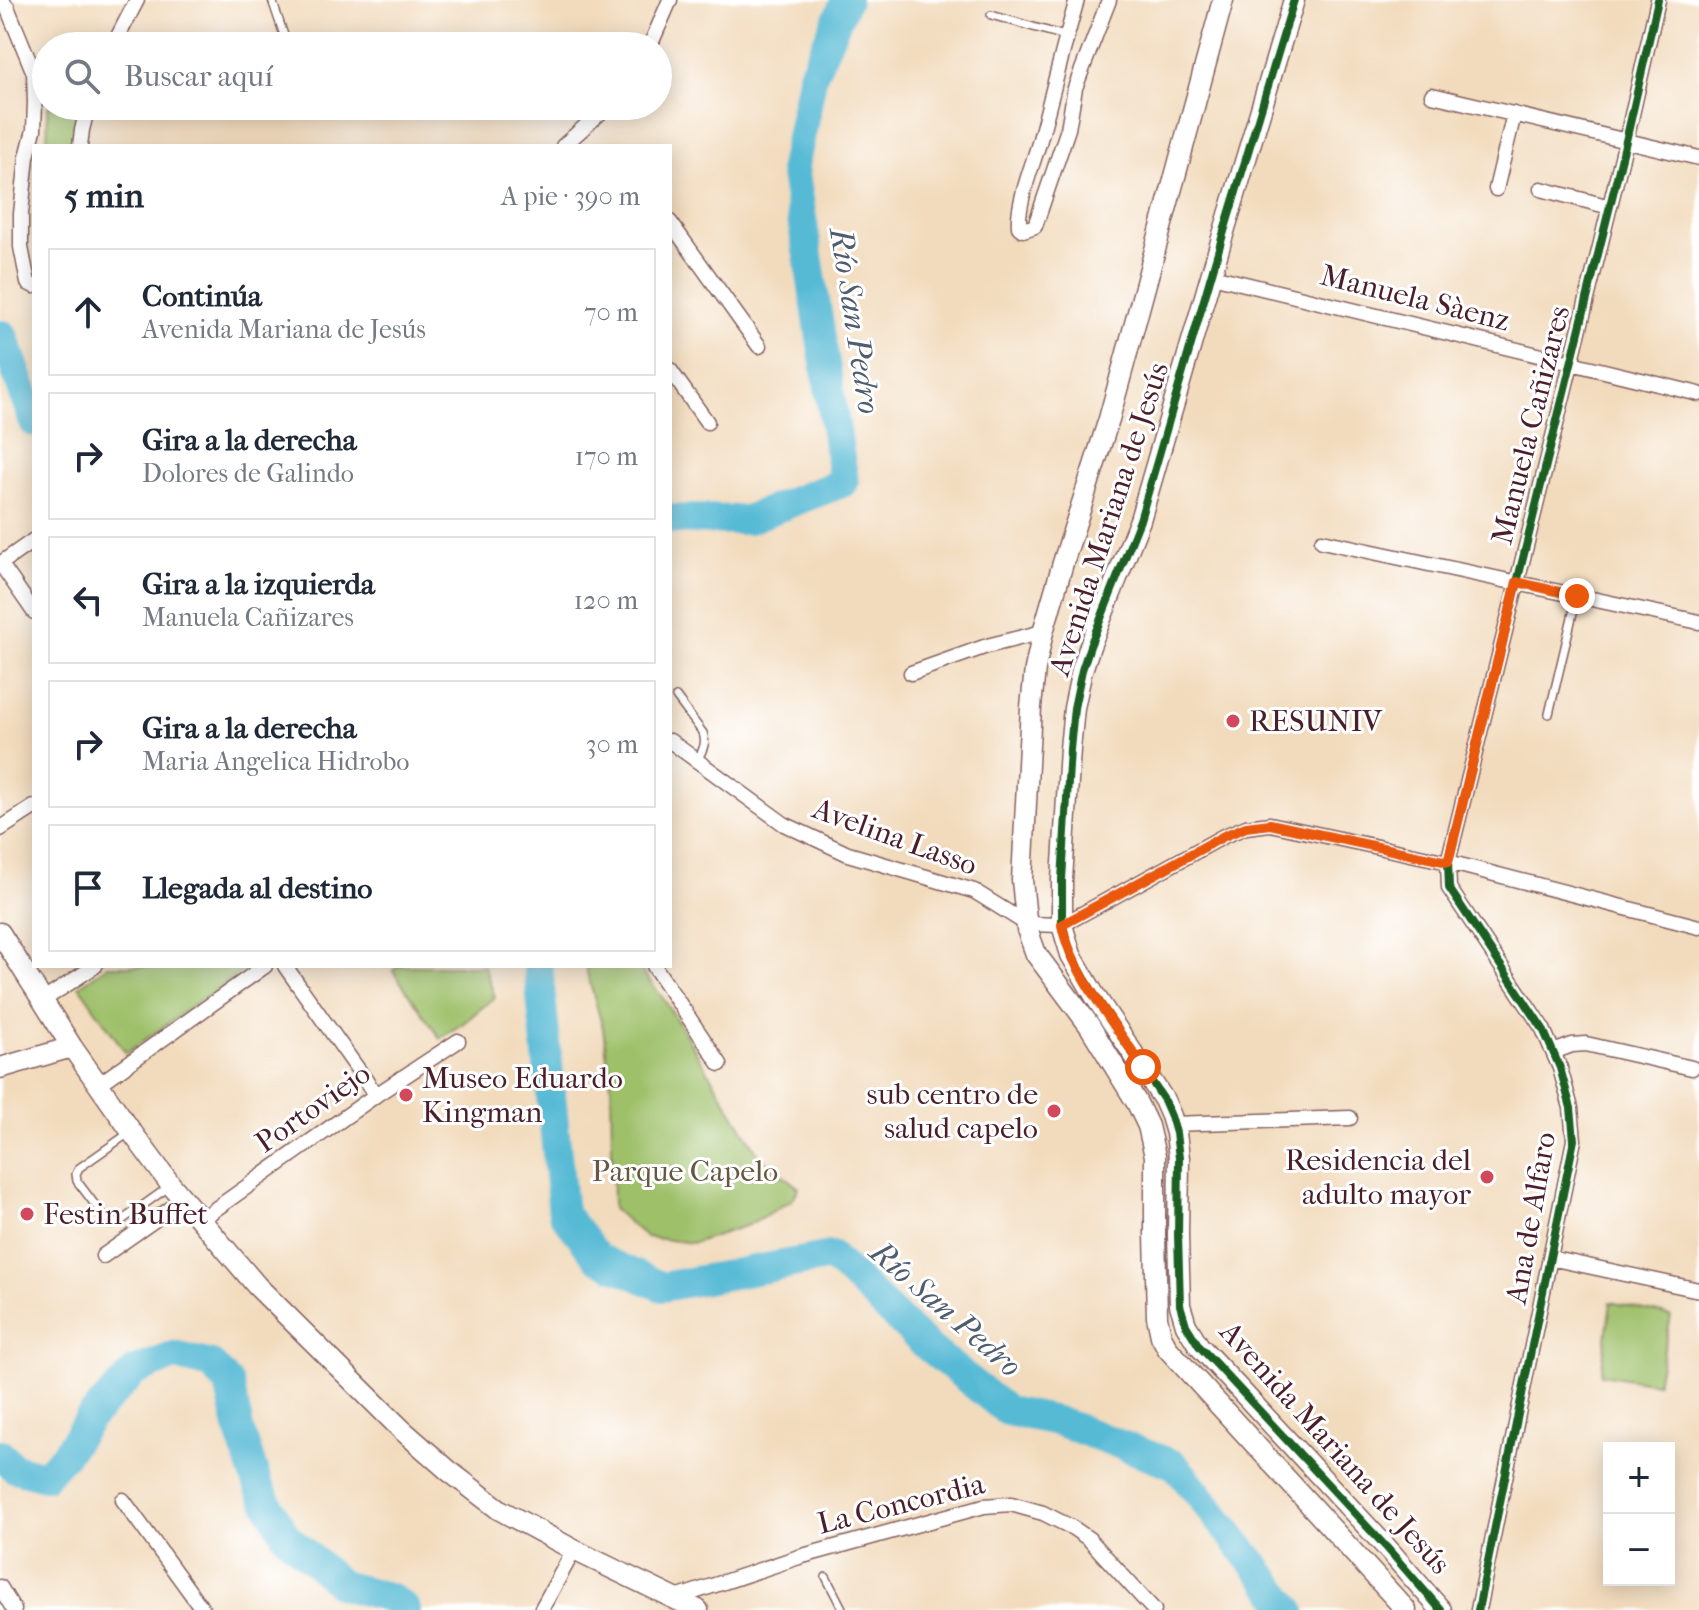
<!DOCTYPE html>
<html lang="es">
<head>
<meta charset="utf-8">
<style>
	body { margin:0; font-family:"IM FELL French Canon",serif; background:#f6f6f7; color:#1f2937 }
	.controls { position:absolute; right:24px; bottom:24px; display:grid; overflow:hidden; border-radius:0px; box-shadow:0 4px 20px #0003 }
	.controls button { width:72px; height:72px; display:grid; place-items:center; padding:0; border:0; border-bottom:2px solid #e0e1e3; background:#fff; color:#1f2937; font:40px sans-serif }
	.stop { position:absolute; width:24px; height:24px; margin:-18px; border:6px solid #ea580c; border-radius:50%; background:#fff }
	.stop.end { background:#ea580c; border-color:#fff; box-shadow:0 2px 8px #0008 }
	.list { margin:0; padding:0; list-style:none }
	h2 { display:flex; justify-content:space-between; align-items:center; height:104px; margin:0; padding:0 32px; font-size:34px }
	h2 small { font-size:26px; font-weight:400; color:#747a83 }
	.list li { display:grid; grid-template-columns:52px 1fr auto; gap:24px; align-items:center; box-sizing:border-box; height:128px; margin:0 16px 16px; padding:0 16px; border:2px solid #e0e1e3; border-radius:0px }
	.list b { display:block; font-size:30px; white-space:nowrap }
	.list p { margin:0; font-size:26px; white-space:nowrap; color:#747a83 }
	.list em { font-size:26px; font-style:normal; color:#747a83 }
	.icon { flex:none; width:44px; height:44px; fill:none; stroke:currentColor; stroke-width:2; stroke-linecap:round; stroke-linejoin:round }
	.map { position:relative; flex:none; width:1699px; height:1610px; overflow:hidden }
	.search { position:absolute; background:#fff; box-shadow:0 4px 20px #0003; left:32px; top:32px; width:640px; height:88px; display:flex; align-items:center; gap:20px; box-sizing:border-box; padding:0 28px; border-radius:44px; color:#747a83; font-size:30px }
	.panel { position:absolute; background:#fff; box-shadow:0 4px 20px #0003; left:32px; top:144px; width:640px; height:824px; border-radius:0px }
	.map>svg:first-child { display:block }
	.green { fill:#9ec069; stroke:#74704a; stroke-width:2 }
	.lines { fill:none; stroke-linecap:round; stroke-linejoin:round }
	.river { stroke:#56bad5; stroke-width:30 }
	.lane-casing { stroke:#85615e; stroke-width:10 }
	.street-casing { stroke:#85615e; stroke-width:17 }
	.secondary-casing { stroke:#85615e; stroke-width:23 }
	.lane { stroke:#fff; stroke-width:7 }
	.street { stroke:#fff; stroke-width:14 }
	.secondary { stroke:#fff; stroke-width:20 }
	.cycleway-casing { stroke:#fff; stroke-width:13 }
	.cycleway { stroke:#1b5e20; stroke-width:8 }
	.route { stroke:#ea580c; stroke-width:10 }
	.poi-dot { fill:#d1495b; stroke:#fff; stroke-width:3 }
	.labels { text-anchor:middle; dominant-baseline:central; stroke-width:6; stroke-linejoin:round; paint-order:stroke }
	.street-label { font-size:30px; fill:#4a1f2b; stroke:#fff }
	.poi-label { font-size:30px; fill:#4a1f2b; stroke:#fff; text-anchor:start }
	.park-label { font-size:30px; fill:#675741; stroke:#fff }
	.water-label { font-size:32px; font-style:italic; fill:#4f5d6f; stroke:#fff }
</style>
</head>
<body>
<div class="map">
<svg width="1699" height="1610" viewBox="0 0 1699 1610">
	<rect width="100%" height="100%" fill="#fff"/>
	<filter id="ink" filterUnits="userSpaceOnUse"><feTurbulence type="fractalNoise" baseFrequency=".0125" numOctaves="2"/><feDisplacementMap in="SourceGraphic" scale="16" xChannelSelector="R" yChannelSelector="G"/><feConvolveMatrix kernelMatrix="1 2 1 2 8 2 1 2 1" color-interpolation-filters="sRGB"/></filter>
	<filter id="wash" filterUnits="userSpaceOnUse"><feTurbulence type="fractalNoise" baseFrequency=".006" numOctaves="4" result="noise"/><feDisplacementMap in="SourceGraphic" scale="32" xChannelSelector="R" yChannelSelector="G"/><feGaussianBlur stdDeviation="1.8" result="paint"/><feColorMatrix in="noise" values="0 0 0 0 0 0 0 0 0 0 0 0 0 0 0 0 0 1.4 0 .05"/><feComposite in="paint" operator="in"/></filter>
	<g filter="url(#wash)">
		<rect width="100%" height="100%" fill="#f2dbbd"/>
		<path class="green" d="M48,106H86L85,146H47Z
			M108,966H250L126,1053L79,986Z
			M398,966H484L495,997L462,1024L440,1038L393,971Z
			M585,966H638L665,1001L760,1157L799,1188L792,1200L748,1225L693,1243L646,1237L613,1209L611,1087L603,1028Z
			M1611,1302L1671,1316L1657,1383L1601,1374Z"/>
		<g class="lines">
			<path class="river" d="M0,336L3,335L34,422
				M670,519L746,520L844,482L794,168L813,74L846,0
				M538,966L563,1213L598,1258L662,1287L831,1256L924,1344L1007,1411L1057,1421L1175,1465L1291,1610
				M0,1454L14,1468L45,1476L65,1454L90,1418L135,1371L175,1356L212,1365L229,1384L240,1432L258,1485L286,1536L341,1585L391,1598L406,1610"/>
		</g>
	</g>
	<g filter="url(#ink)">
		<g class="lines">
			<defs>
				<path id="lane" d="M272,0L287,44
					M991,15L1065,36
					M676,697L703,733C707,744 702,751 697,761
					M1549,714L1577,596
					M129,1133L79,1168L76,1174L77,1181L105,1218L112,1224L121,1221L170,1186
					M826,1577L843,1610"/>
				<path id="street" d="M1,0L7,7L34,73L35,102L34,130L27,157L21,214V247L28,283L34,286
					M1077,0C1063,47 1052,96 1039,143C1032,167 1017,203 1019,227L1023,230L1035,226L1068,129L1075,88L1109,0
					M113,46L137,0
					M650,46L670,0
					M1432,95L1699,158
					M80,146L82,130L88,106
					M563,146L608,106
					M1496,189L1514,114
					M1541,189L1610,207
					M670,222L759,346
					M1212,276L1699,394
					M670,370L707,422
					M1322,541L1699,622
					M0,563L34,612
					M0,564L34,540
					M911,673L987,646L1043,632
					M670,741L784,824L848,854L974,891L1027,924L1062,925L1224,836L1246,827L1270,824L1448,862L1699,927
					M0,829L34,807
					M285,966L376,1095
					M654,966L720,1064
					M42,1001L95,966
					M1553,1052L1572,1045L1586,1044L1692,1068
					M98,1085L265,966
					M1173,1124L1350,1118
					M200,1220L376,1095L458,1041
					M103,1256L183,1200
					M1550,1258L1699,1290
					M123,1500L203,1610
					M0,1587L14,1610
					M676,1598L799,1557L984,1506L1011,1504L1043,1513L1073,1528L1089,1539L1154,1610
					M541,1610L574,1550
					M1478,1610L1574,1140L1571,1108L1560,1068L1543,1029L1449,888L1448,862L1626,141L1658,0"/>
				<path id="secondary" d="M1223,0L1109,419L1063,563L1043,632L1035,669L1031,707L1022,880L1027,929L1036,954L1089,1025L1137,1103L1148,1126L1155,1156V1234L1157,1317L1161,1336L1168,1349L1406,1610
					M1294,0L1222,238L1140,520L1090,646L1082,670L1074,708L1070,749L1062,880V925L1071,955L1095,996L1164,1100L1171,1116L1176,1133L1179,1158L1178,1235L1180,1305L1186,1325L1199,1346L1216,1364L1387,1548L1441,1610
					M0,933L72,1047L131,1131L171,1185L257,1286L401,1429L449,1471L500,1510L574,1550L698,1610
					M0,1068L72,1047"/>
			</defs>
			<use href="#lane" class="lane-casing"/>
			<use href="#street" class="street-casing"/>
			<use href="#secondary" class="secondary-casing"/>
			<use href="#lane" class="lane"/>
			<use href="#street" class="street"/>
			<use href="#secondary" class="secondary"/>
			<defs>
				<path id="cycleway" d="M1294,0L1222,238L1140,520L1090,646L1082,670L1074,708L1070,749L1062,880V925L1071,955L1095,996L1164,1100L1171,1116L1176,1133L1179,1158L1178,1235L1180,1305L1186,1325L1199,1346L1216,1364L1387,1548L1441,1610
					M1478,1610L1574,1140L1571,1108L1560,1068L1543,1029L1449,888L1448,862L1626,141L1658,0"/>
			</defs>
			<use href="#cycleway" class="cycleway-casing"/>
			<use href="#cycleway" class="cycleway"/>
		</g>
	</g>
	<g class="lines" filter="url(#ink)">
		<path class="route" d="M1143,1067C1117,1027 1071,972 1062,925L1224,836L1246,827L1270,824L1448,862L1517,582L1577,596"/>
	</g>
	<g class="poi-dot">
		<circle cx="1233" cy="721" r="8"/>
		<circle cx="406" cy="1095" r="8"/>
		<circle cx="1054" cy="1111" r="8"/>
		<circle cx="1487" cy="1177" r="8"/>
		<circle cx="27" cy="1214" r="8"/>
	</g>
	<g class="labels">
		<g class="street-label">
			<text transform="translate(1415 298) rotate(14)">Manuela Sàenz</text>
			<text transform="translate(1531 425) rotate(-76)">Manuela Cañizares</text>
			<text transform="translate(1109 519) rotate(-72)">Avenida Mariana de Jesús</text>
			<text transform="translate(895 837) rotate(20)">Avelina Lasso</text>
			<text transform="translate(313 1108) rotate(-35)">Portoviejo</text>
			<text transform="translate(1531 1218) rotate(-80)">Ana de Alfaro</text>
			<text transform="translate(1335 1448) rotate(48)">Avenida Mariana de Jesús</text>
			<text transform="translate(901 1504) rotate(-14)">La Concordia</text>
		</g>
		<g class="poi-label">
			<text x="1249" y="721">RESUNIV</text>
			<text x="422" y="1078">Museo Eduardo<tspan x="422" dy="34">Kingman</tspan></text>
			<text x="1038" y="1094" text-anchor="end">sub centro de<tspan x="1038" dy="34">salud capelo</tspan></text>
			<text x="1471" y="1160" text-anchor="end">Residencia del<tspan x="1471" dy="34">adulto mayor</tspan></text>
			<text x="43" y="1214">Festin Buffet</text>
		</g>
		<g class="park-label">
			<text x="685" y="1171">Parque Capelo</text>
		</g>
		<g class="water-label">
			<text transform="translate(855 321) rotate(81)">Río San Pedro</text>
			<text transform="translate(946 1309) rotate(41)">Río San Pedro</text>
		</g>
	</g>
</svg>
<div class="controls">
<button>+</button>
<button>−</button>
</div>
<div class="stop" style="left:1143px;top:1067px"></div>
<div class="stop end" style="left:1577px;top:596px"></div>
<div class="search"><svg class="icon" aria-label="search" viewBox="0 0 24 24"><circle cx="10" cy="10" r="6"/><path d="M15 15l6 6"/></svg>Buscar aquí</div>
<section class="panel">
<h2>5 min<small>A pie · 390 m</small></h2>
<ul class="list">
<li><svg class="icon" aria-label="ahead" viewBox="0 0 24 24"><path d="M12 20V5M6 11l6-6 6 6"/></svg><div><b>Continúa</b><p>Avenida Mariana de Jesús</p></div><em>70 m</em></li>
<li><svg class="icon" aria-label="right" viewBox="0 0 24 24"><path d="M7 20v-9h11M14 6l5 5-5 5"/></svg><div><b>Gira a la derecha</b><p>Dolores de Galindo</p></div><em>170 m</em></li>
<li><svg class="icon" aria-label="left" viewBox="0 0 24 24"><path d="M17 20v-9H6M10 6l-5 5 5 5"/></svg><div><b>Gira a la izquierda</b><p>Manuela Cañizares</p></div><em>120 m</em></li>
<li><svg class="icon" aria-label="right" viewBox="0 0 24 24"><path d="M7 20v-9h11M14 6l5 5-5 5"/></svg><div><b>Gira a la derecha</b><p>Maria Angelica Hidrobo</p></div><em>30 m</em></li>
<li><svg class="icon" aria-label="arrive" viewBox="0 0 24 24"><path d="M6 21V4h12l-3 4 3 4H6"/></svg><div><b>Llegada al destino</b></div></li>
</ul>
</section>
</div>
</body>
</html>
